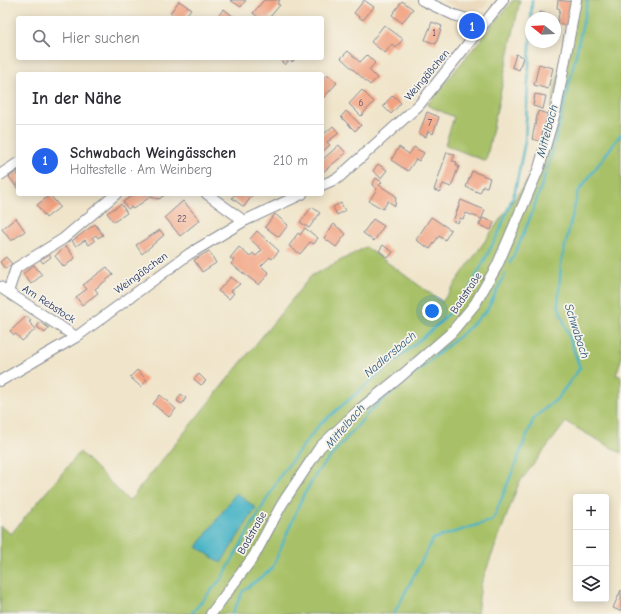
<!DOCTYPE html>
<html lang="de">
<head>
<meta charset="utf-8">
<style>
	body { margin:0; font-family:"Comic Neue",sans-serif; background:#f2f2f3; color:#2b2b33 }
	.controls { position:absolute; right:12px; bottom:12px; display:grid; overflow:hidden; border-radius:4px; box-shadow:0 2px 10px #0003 }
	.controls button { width:36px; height:36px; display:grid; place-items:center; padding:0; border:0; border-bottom:1px solid #e1e1e2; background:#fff; color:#2b2b33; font:20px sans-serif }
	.compass { position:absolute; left:525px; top:12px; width:36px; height:36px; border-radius:50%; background:#fff; box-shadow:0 2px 10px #0003; rotate:288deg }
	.you { position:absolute; left:432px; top:311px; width:14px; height:14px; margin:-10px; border:3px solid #fff; border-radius:50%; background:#1a73e8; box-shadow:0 0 0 6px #1a73e833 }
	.badge { display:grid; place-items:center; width:26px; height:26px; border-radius:50%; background:#2563eb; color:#fff; font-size:13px; font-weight:700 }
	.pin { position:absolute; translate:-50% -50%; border:2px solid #fff; box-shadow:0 1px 4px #0006 }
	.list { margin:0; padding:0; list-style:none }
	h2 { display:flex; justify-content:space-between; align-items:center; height:52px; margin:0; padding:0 16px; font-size:17px }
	h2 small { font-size:13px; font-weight:400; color:#7c7c81 }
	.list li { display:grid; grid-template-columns:26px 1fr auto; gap:12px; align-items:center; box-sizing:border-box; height:72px; padding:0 16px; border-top:1px solid #e1e1e2 }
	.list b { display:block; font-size:15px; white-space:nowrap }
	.list p { margin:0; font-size:13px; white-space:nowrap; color:#7c7c81 }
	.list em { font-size:13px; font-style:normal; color:#7c7c81 }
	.icon { flex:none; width:22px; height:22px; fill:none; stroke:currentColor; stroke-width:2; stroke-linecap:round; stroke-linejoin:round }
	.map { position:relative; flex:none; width:621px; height:614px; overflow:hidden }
	.search { position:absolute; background:#fff; box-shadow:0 2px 10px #0003; left:16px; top:16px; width:308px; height:44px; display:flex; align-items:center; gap:10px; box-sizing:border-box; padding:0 14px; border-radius:4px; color:#7c7c81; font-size:15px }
	.panel { position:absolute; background:#fff; box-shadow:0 2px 10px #0003; left:16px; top:72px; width:308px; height:124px; border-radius:4px }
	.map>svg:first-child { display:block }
	.built { fill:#ead8ba }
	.green { fill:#a8c167; stroke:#627862 }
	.water { fill:#48b4c6; stroke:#327292 }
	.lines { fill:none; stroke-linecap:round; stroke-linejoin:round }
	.stream { stroke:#48b4c6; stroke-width:2.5 }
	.building { fill:#f2a281 }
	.street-casing { stroke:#868a94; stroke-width:12 }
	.street { stroke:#fff; stroke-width:10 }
	.labels { text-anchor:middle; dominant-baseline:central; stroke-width:3.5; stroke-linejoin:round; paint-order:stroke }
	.number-label { font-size:9px; fill:#514c67 }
	.street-label { font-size:11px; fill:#1b2f5e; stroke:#f7f3e8 }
	.water-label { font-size:12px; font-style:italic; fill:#28577d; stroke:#f7f3e8 }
</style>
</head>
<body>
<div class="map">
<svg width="621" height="614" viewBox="0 0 621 614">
	<rect width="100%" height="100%" fill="#f7f3e8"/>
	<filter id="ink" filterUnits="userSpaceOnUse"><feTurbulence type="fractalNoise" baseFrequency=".025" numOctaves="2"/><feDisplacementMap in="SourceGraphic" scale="8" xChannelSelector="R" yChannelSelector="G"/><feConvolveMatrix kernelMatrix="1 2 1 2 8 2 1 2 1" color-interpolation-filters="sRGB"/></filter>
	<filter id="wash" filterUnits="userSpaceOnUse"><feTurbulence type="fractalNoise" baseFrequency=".012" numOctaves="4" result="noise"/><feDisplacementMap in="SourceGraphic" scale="16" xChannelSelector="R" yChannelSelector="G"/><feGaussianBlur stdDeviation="0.9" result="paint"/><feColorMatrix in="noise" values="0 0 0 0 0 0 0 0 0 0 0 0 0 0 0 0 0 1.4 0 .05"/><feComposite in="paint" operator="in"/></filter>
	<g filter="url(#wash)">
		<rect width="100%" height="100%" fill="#f0e5ca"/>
		<path class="built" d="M441,0H488L484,8L462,10Z"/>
		<path class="green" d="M513,0H520L486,161L445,145L454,117L427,105Z
			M576,0H621V360L616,375L621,376V453L566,422L519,483L481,584L477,614H0V526L11,534L80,452L129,501L311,276L366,247L442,302L537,167Z"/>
		<path class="water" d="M236,493L256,508L221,563L197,547Z"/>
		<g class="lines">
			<path class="stream" d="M531,18L532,0
				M510,263C551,181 568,89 588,0
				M191,614L222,578L280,476L319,425L440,323L469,290L500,230L515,191L525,141L531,27
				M232,614L243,591L272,569L302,498L318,471L371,410L470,327L487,310L505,274
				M394,614L433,539L493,520L534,418L557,399L580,368L558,305L561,263L578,192L621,134"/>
		</g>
		<g id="blocks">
			<path class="building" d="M230,0H246L241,7Z
				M264,0H280L277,4L280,5L269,18H259L253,13Z
				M364,0L374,7L363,20L354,13Z
				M558,0L573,2L567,26L557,24L560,9L557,8Z
				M179,1L191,9L184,18H178L170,13Z
				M402,1L413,9L402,23L392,15Z
				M224,9L235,18H216Z
				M540,12L548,14L547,18H539Z
				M432,22L442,26L436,44L425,40Z
				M384,25L403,39L396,48L392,44L385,53L371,42Z
				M348,51L360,62L367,55L375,63L369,70L377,78L370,85L341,58Z
				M516,54L523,57L519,70L512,67Z
				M278,58H296L292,62L290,59L285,65Z
				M539,64L553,68L548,89L534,85Z
				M327,74L337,83L324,97L322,95V79Z
				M362,90L374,102L361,116L349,104Z
				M535,94L546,96L543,109L533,106Z
				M393,95L401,103L391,114L383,106Z
				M346,111L361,125L355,131L341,117Z
				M538,111L548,114L540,141L532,139Z
				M427,112L439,117L433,134L428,131L426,137L419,134Z
				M333,126L339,133L327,142L330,145L322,152V136Z
				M339,145L346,153L322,173V160Z
				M399,147L409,154L414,147L424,153L419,161L416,159L408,171L391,160Z
				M447,152L455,155L452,161L457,162L456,165L459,166L451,187L443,184L440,192L434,190Z
				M378,164L387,170L381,178L373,171Z
				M18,170V189L9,177Z
				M472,171L490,178L487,187L483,186L480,193L466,187Z
				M376,178L382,182L379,185L396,196L395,206L388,201L383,209L369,201L377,189L372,185Z
				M134,194H166L159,199L150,197L133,209L131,207L128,209L123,202Z
				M235,194H253L244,207L232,198Z
				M50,195L60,207L46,218L37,205Z
				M461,200L485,210L482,218L494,222L491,230L479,225L482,219L466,213L463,219L460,218L458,223L453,221Z
				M183,201L200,220L180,236L165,217Z
				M341,203L345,211L337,215L333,207Z
				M121,204L127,213L114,222L107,213Z
				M312,207L320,213L309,228L300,222Z
				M275,214L288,225L279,237L265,227Z
				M431,217L451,230L445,240L439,236L430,249L416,240Z
				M16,218L25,231L11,241L2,229Z
				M373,219L384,226L374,241L363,233Z
				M95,224L103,235L98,238L96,235L92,238L95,241L89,245L85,240L76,246L72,241Z
				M334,224L346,234L336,247L324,238Z
				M305,228L318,238L314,244L310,242L300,254L289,246L298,233L300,235Z
				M160,230L164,235L142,254L136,245Z
				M257,231L279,251L272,259L270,257L261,266L269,273L259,285L231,264L234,260L230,258L239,247L250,257L253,253L256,256L262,250L250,239Z
				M383,245L393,252L388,258L379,251Z
				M66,246L75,258L64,267L55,256Z
				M209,251L216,263L202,272L194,260Z
				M48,253L51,257L43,263L40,259Z
				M6,257L12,264L5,269L0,262Z
				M34,265L42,275L31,284L23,274Z
				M107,267L113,275L95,289L98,293L82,305L76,297L87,289L83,285Z
				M231,277L240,284L231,291L234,293L229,299L218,291Z
				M27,316L31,321L29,322L36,329L22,341L16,334L14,335L10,331Z
				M40,322L49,328L45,333L37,327Z
				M137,370L147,380L141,387L130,377Z
				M199,374L206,381L201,385L194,379Z
				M181,394L186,398L182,404L177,401Z
				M160,395L176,409L169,417L153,404Z
				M621,590V609L620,611L613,608Z"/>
		</g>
	</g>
	<g filter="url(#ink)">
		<use href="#blocks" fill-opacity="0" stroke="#868a94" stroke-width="1"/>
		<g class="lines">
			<defs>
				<path id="street" d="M422,0L454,15L483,24
					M0,175L18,163
					M322,185L338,178L419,105L503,0
					M207,194L244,221
					M0,287L76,337
					M8,292L16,268L63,239L116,194
					M0,381L76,337L189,254L244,221L302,194
					M211,614L254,556L282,504L320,447L359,410L400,377L451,333L475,304L497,266L539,168L556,109L576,0"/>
			</defs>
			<use href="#street" class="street-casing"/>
			<use href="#street" class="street"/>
		</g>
	</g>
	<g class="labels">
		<g class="number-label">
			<text x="434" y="33">1</text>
			<text x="361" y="103">6</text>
			<text x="430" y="123">7</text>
			<text x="182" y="219">22</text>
		</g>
		<g class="street-label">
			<text transform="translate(427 75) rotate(-50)">Weingäßchen</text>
			<text transform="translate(141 273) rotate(-36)">Weingäßchen</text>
			<text transform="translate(466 293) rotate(-56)">Badstraße</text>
			<text transform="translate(49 304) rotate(33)">Am Rebstock</text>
			<text transform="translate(252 533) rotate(-60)">Badstraße</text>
		</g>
		<g class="water-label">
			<text transform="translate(547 131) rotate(-75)">Mittelbach</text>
			<text transform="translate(577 331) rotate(72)">Schwabach</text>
			<text transform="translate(390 354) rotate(-40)">Nadlersbach</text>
			<text transform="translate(345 426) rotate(-49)">Mittelbach</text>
		</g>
	</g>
</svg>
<div class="controls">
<button>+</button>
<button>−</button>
<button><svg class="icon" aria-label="layers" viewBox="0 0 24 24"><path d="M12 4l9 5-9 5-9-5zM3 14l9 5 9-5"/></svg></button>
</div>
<svg class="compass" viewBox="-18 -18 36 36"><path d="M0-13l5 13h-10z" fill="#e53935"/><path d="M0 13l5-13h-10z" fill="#7c7c81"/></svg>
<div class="you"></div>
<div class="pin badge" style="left:472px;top:26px">1</div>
<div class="search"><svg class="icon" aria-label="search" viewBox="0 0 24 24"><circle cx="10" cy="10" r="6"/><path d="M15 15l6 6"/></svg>Hier suchen</div>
<section class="panel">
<h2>In der Nähe<small></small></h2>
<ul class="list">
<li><span class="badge">1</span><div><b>Schwabach Weingässchen</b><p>Haltestelle · Am Weinberg</p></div><em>210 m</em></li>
</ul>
</section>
</div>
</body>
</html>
